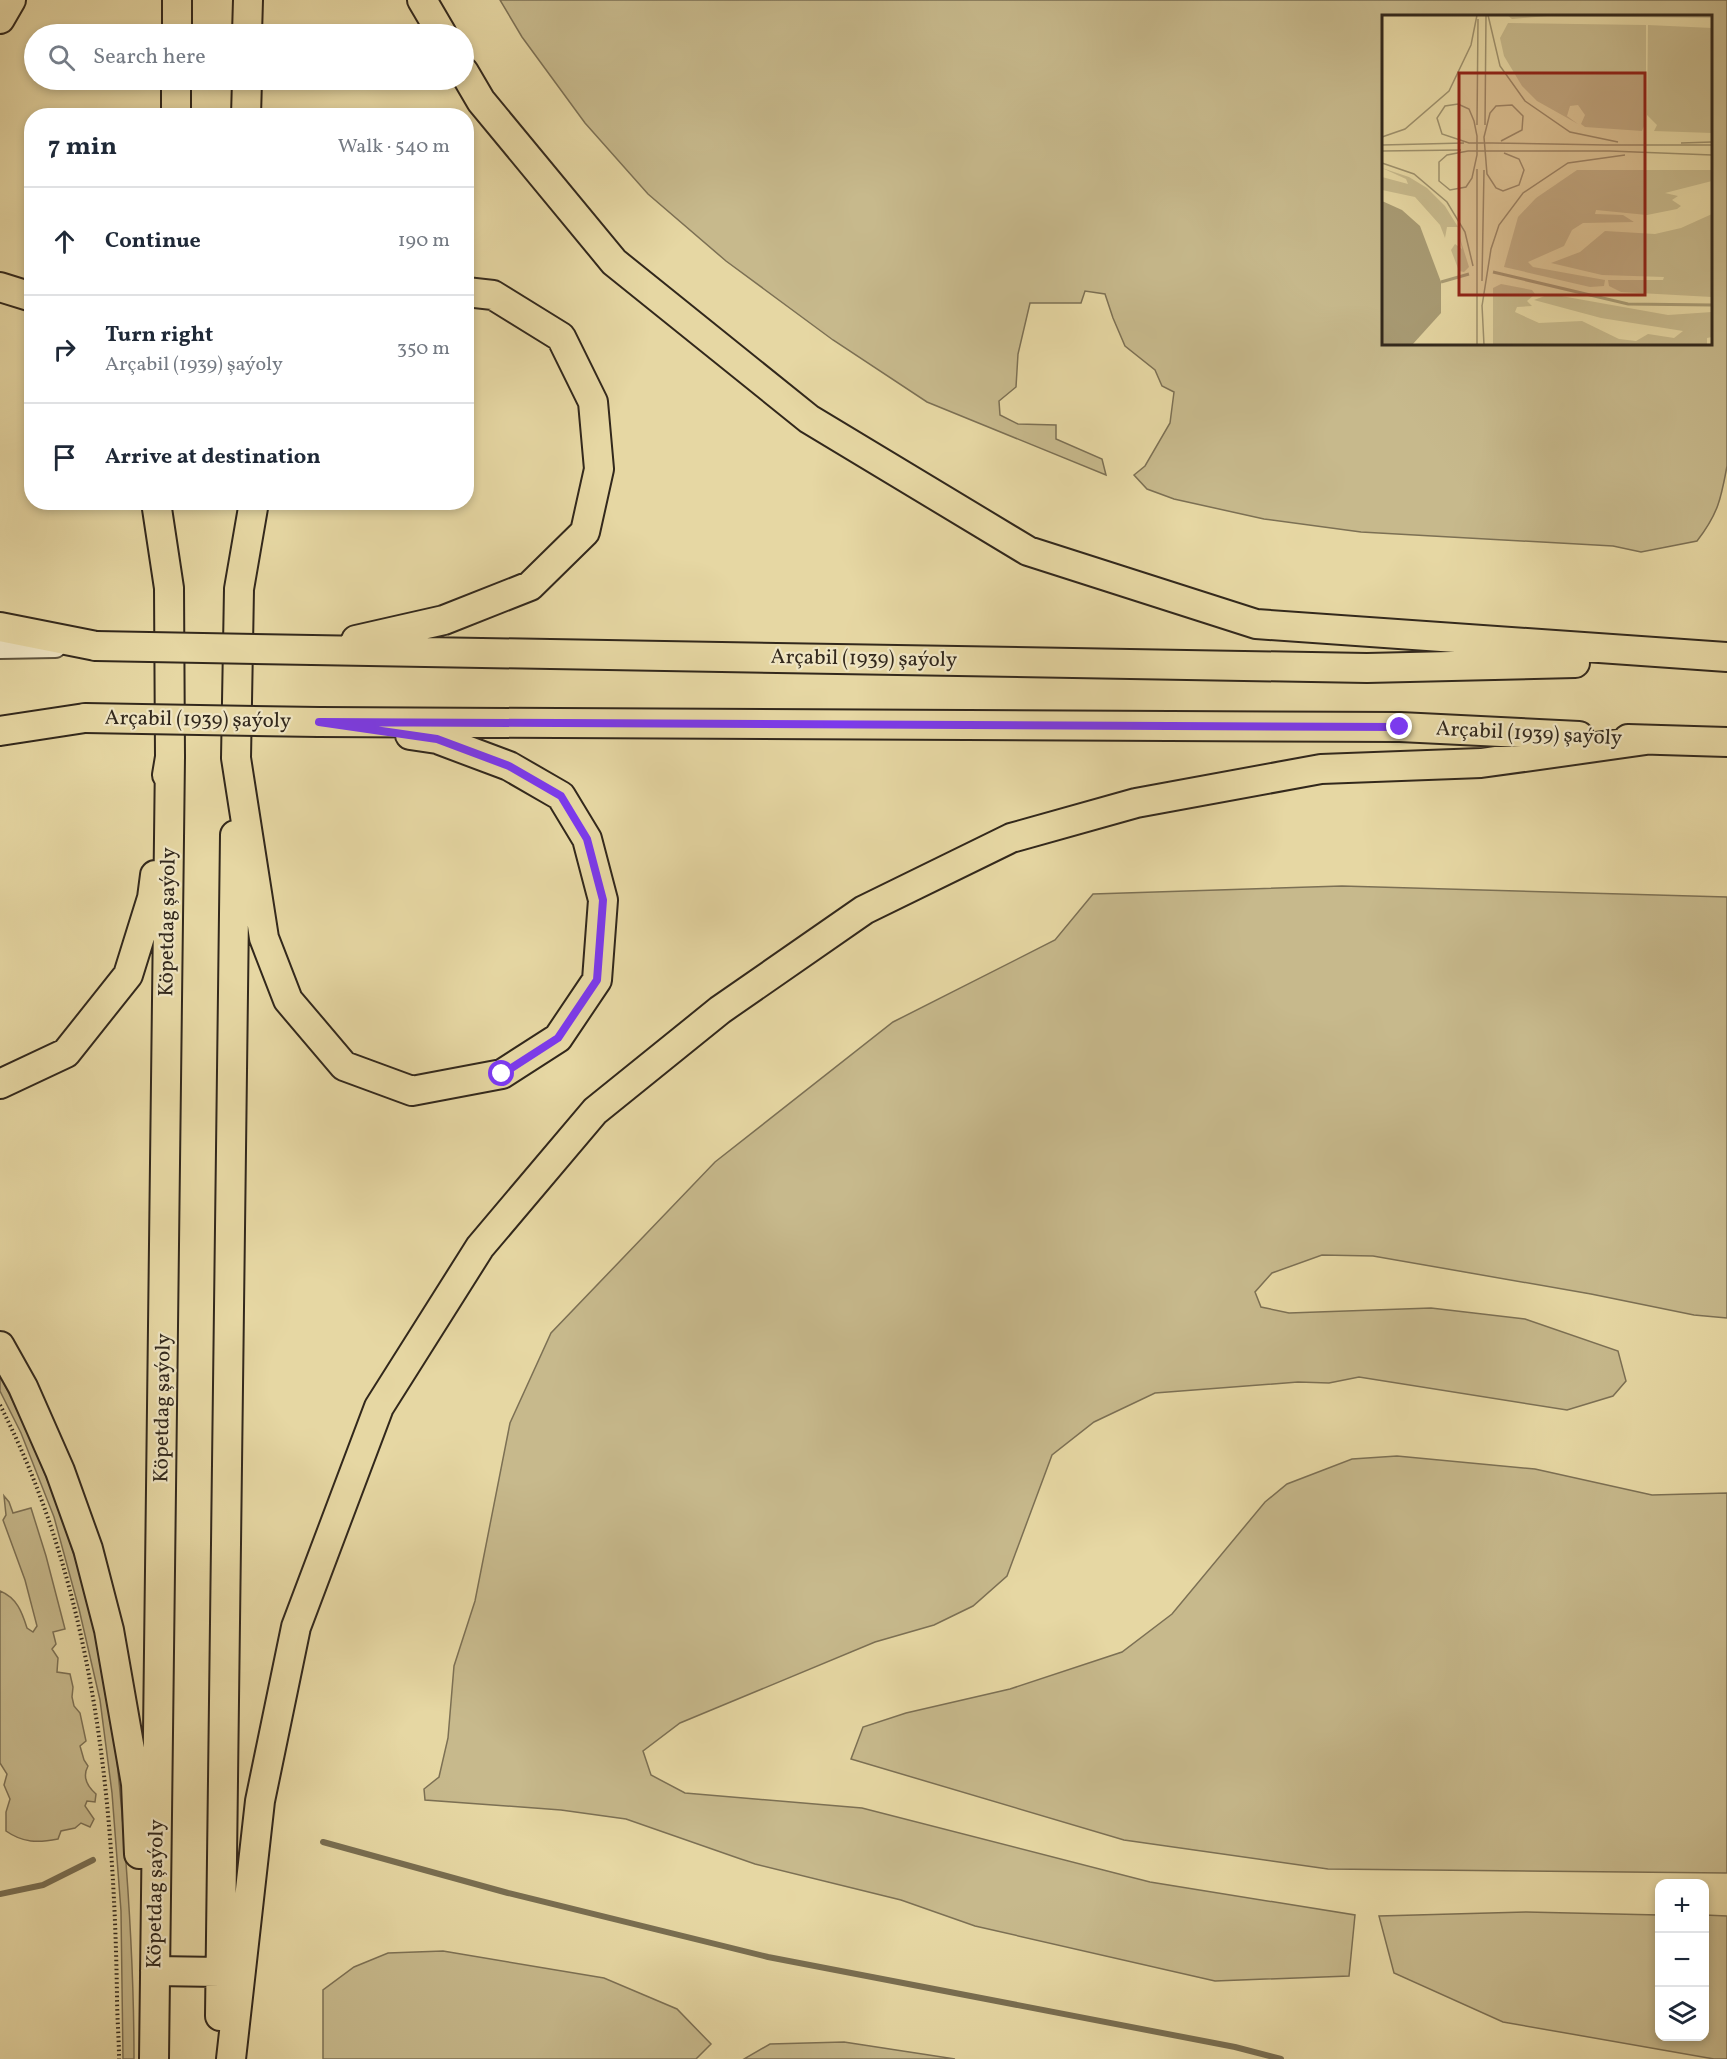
<!DOCTYPE html>
<html lang="en">
<head>
<meta charset="utf-8">
<style>
	body { margin:0; font-family:Vollkorn,serif; background:#f2f2f3; color:#1f2937 }
	.controls { position:absolute; right:18px; bottom:18px; display:grid; overflow:hidden; border-radius:12px; box-shadow:0 3px 9px #0003 }
	.controls button { width:54px; height:54px; display:grid; place-items:center; padding:0; border:0; border-bottom:2px solid #e0e1e3; background:#fff; color:#1f2937; font:30px sans-serif }
	.stop { position:absolute; width:18px; height:18px; margin:-14px; border:4px solid #7c3aed; border-radius:50%; background:#fff }
	.stop.end { background:#7c3aed; border-color:#fff; box-shadow:0 2px 6px #0008 }
	.list { margin:0; padding:0; list-style:none }
	h2 { display:flex; justify-content:space-between; align-items:center; height:78px; margin:0; padding:0 24px; font-size:26px }
	h2 small { font-size:20px; font-weight:400; color:#747a83 }
	.list li { display:grid; grid-template-columns:39px 1fr auto; gap:18px; align-items:center; box-sizing:border-box; height:108px; padding:0 24px; border-top:2px solid #e0e1e3 }
	.list b { display:block; font-size:22px; white-space:nowrap }
	.list p { margin:0; font-size:20px; white-space:nowrap; color:#747a83 }
	.list em { font-size:20px; font-style:normal; color:#747a83 }
	.icon { flex:none; width:33px; height:33px; fill:none; stroke:currentColor; stroke-width:2; stroke-linecap:round; stroke-linejoin:round }
	.map { position:relative; flex:none; width:1727px; height:2059px; overflow:hidden }
	.search { position:absolute; background:#fff; box-shadow:0 3px 9px #0003; left:24px; top:24px; width:450px; height:66px; display:flex; align-items:center; gap:15px; box-sizing:border-box; padding:0 21px; border-radius:33px; color:#747a83; font-size:22px }
	.panel { position:absolute; background:#fff; box-shadow:0 3px 9px #0003; left:24px; top:108px; width:450px; height:402px; border-radius:24px }
	.map>svg:first-child { display:block }
	.green { fill:#c7b98c; stroke:#7c7054; stroke-width:1.5; fill-rule:evenodd }
	.lines { fill:none; stroke-linecap:round; stroke-linejoin:round }
	.stream { stroke:#796e51; stroke-width:6 }
	.tertiary-casing { stroke:#5f543e; stroke-width:26 }
	.primary-casing { stroke:#32281c; stroke-width:32 }
	.path { stroke:#32281c; stroke-width:4; stroke-dasharray:1.5 3; stroke-linecap:butt }
	.tertiary { stroke:#efe5c3; stroke-width:22 }
	.primary { stroke:#e6d7a3; stroke-width:28 }
	.primary-bridge-casing { stroke:#32281c; stroke-width:32; stroke-linecap:butt }
	.primary-bridge { stroke:#e6d7a3; stroke-width:28 }
	.route { stroke:#7c3aed; stroke-width:8 }
	.labels { text-anchor:middle; dominant-baseline:central; stroke-width:4.5; stroke-linejoin:round; paint-order:stroke }
	.street-label { font-size:21px; fill:#32281c; stroke:#efe5c3 }
	.inset-river { fill:none; stroke:#a99c75; stroke-width:3 }
	.inset-road { fill:none; stroke:#9e916d; stroke-width:1.5 }
	.view { fill:#8f2418; fill-opacity:0.15; stroke:#8f2418; stroke-width:3 }
	.inset-edge { fill:none; stroke:#32281c; stroke-width:3 }
</style>
</head>
<body>
<div class="map">
<svg width="1727" height="2059" viewBox="0 0 1727 2059">
	<rect width="100%" height="100%" fill="#e6d7a3"/>
	<filter id="stains"><feTurbulence type="fractalNoise" baseFrequency=".00333" numOctaves="4"/><feColorMatrix values="0 0 0 0 .2 0 0 0 0 .09 0 0 0 0 .02 0 0 0 .5 -.17"/></filter>
	<radialGradient id="worn" r=".72"><stop offset=".6" stop-color="#630" stop-opacity="0"/><stop offset="1" stop-color="#630" stop-opacity=".3"/></radialGradient>
	<path class="green" d="M500,0H1727V466C1721,499 1718,514 1697,541L1641,552L1613,546L1361,532L1264,519L1174,499L1147,489L1134,475L1145,466L1170,423L1174,392L1162,386L1155,370L1125,346L1113,318L1105,294L1085,291L1081,303H1030L1018,354L1016,387L999,401L1000,415L1018,424L1056,425V439L1102,459L1106,475L927,402L833,340L726,261L648,194L585,123L522,37ZM1384,16H1710V344H1384Z
		M1342,886L1727,897V1318L1694,1315L1591,1294L1373,1256L1322,1255L1272,1273L1255,1292L1261,1307L1289,1313L1431,1308L1525,1319L1618,1351L1626,1381L1613,1396L1567,1410L1359,1377L1329,1383L1298,1382L1155,1393L1094,1422L1052,1455L1007,1576L973,1606L934,1625L875,1642L680,1723L643,1751L651,1775L685,1793L862,1808L1150,1882L1355,1915L1349,1976L1215,1981L975,1926L901,1900L755,1864L626,1819L561,1810L425,1800L424,1789L439,1777L448,1738L454,1666L475,1601L510,1423L551,1333L715,1162L893,1022L1055,940L1093,894Z
		M0,1375C47,1467 82,1564 103,1665C114,1721 119,1779 124,1837C130,1911 134,1985 134,2059H123L121,1911L112,1793L100,1700L79,1609L54,1517L21,1433L0,1391Z
		M1397,1456L1535,1469L1652,1495L1727,1493V1873L1328,1869L1124,1840L851,1759L863,1727L906,1713L1010,1689L1122,1652L1172,1614L1265,1502L1287,1484L1352,1459Z
		M4,1496L9,1502L13,1513L31,1508L46,1556L65,1629L53,1632L56,1644L52,1649L58,1658L57,1672L70,1674L73,1687L72,1697L74,1706L80,1713L86,1741L80,1746L84,1760L88,1766C82,1777 88,1787 96,1794L95,1802L87,1801L85,1806L94,1819L90,1827L81,1823L75,1828L61,1831L58,1839C38,1843 23,1843 6,1831V1812L10,1799L4,1785L7,1774L0,1763V1591C17,1598 22,1612 27,1628L33,1632L37,1626L25,1580L3,1520L6,1515Z
		M1526,1912L1659,1915L1660,2036H1704L1705,1915L1727,1916V2059H1714L1503,2022L1394,1973L1379,1916Z
		M443,1951L604,1978L677,2009L711,2044L696,2059H323V1990L354,1967L388,1953Z
		M844,2042L955,2059H744L770,2044Z"/>
	<g class="lines">
		<path class="stream" d="M323,1842L508,1893L768,1957L1235,2047L1281,2059
			M0,1894L43,1885L93,1860"/>
		<defs>
			<path id="tertiary" d="M0,647L55,646"/>
			<path id="primary" d="M422,0L442,34
				M0,19L11,0
				M177,34V0
				M247,34L248,0
				M464,72L481,101L614,262L809,419L1028,551L1256,624L1727,657
				M176,116V80
				M246,116L247,80
				M0,287L32,297
				M156,502L169,588L170,757L167,775
				M254,502L239,589L236,758L264,938L288,1000L344,1066L412,1091L502,1074L558,1038L597,980L603,900L587,839L561,796L509,766L437,739L410,735
				M0,627L96,646
				M356,640L444,620L530,586L585,532L599,469L593,402L561,337L493,295L466,292
				M312,650L1367,668L1575,663
				M319,722L1400,727L1579,736
				M0,731L85,718
				M1628,739L1727,742
				M0,1084L66,1053L128,975L152,898L155,875
				M0,1346L23,1387L60,1471L88,1549L109,1630L136,1784L139,1854
				M155,1971L220,1972
				M220,2016L235,835
				M154,2059L170,757
				M231,2059L260,1801L296,1627L379,1407L480,1247L595,1111L720,1010L864,910L1011,838L1136,803L1321,769L1481,763L1646,740"/>
		</defs>
		<use href="#tertiary" class="tertiary-casing"/>
		<use href="#primary" class="primary-casing"/>
		<path class="path" d="M0,1405C93,1587 114,1795 117,1996C117,2017 119,2038 119,2059"/>
		<use href="#tertiary" class="tertiary"/>
		<use href="#primary" class="primary"/>
		<defs>
			<path id="primary-bridge" d="M96,646L312,650
				M85,718L319,722"/>
		</defs>
		<use href="#primary-bridge" class="primary-bridge-casing"/>
		<use href="#primary-bridge" class="primary-bridge"/>
	</g>
	<g class="lines">
		<path class="route" d="M502,1074L558,1038L597,980L603,900L587,839L561,796L509,766L437,739L319,722L1400,727"/>
	</g>
	<g class="labels">
		<g class="street-label">
			<text transform="translate(864 659) rotate(1)">Arçabil (1939) şaýoly</text>
			<text transform="translate(198 720) rotate(1)">Arçabil (1939) şaýoly</text>
			<text transform="translate(1529 734) rotate(3)">Arçabil (1939) şaýoly</text>
			<text transform="translate(168 922) rotate(-89)">Köpetdag şaýoly</text>
			<text transform="translate(163 1408) rotate(-89)">Köpetdag şaýoly</text>
			<text transform="translate(156 1894) rotate(-89)">Köpetdag şaýoly</text>
		</g>
	</g>
	<g transform="translate(1382 15)">
		<rect width="330" height="330" fill="#e6d7a3"/>
		<path d="M125,0H330V3L165,1L130,4ZM126,8L264,10V106L260,116L203,112L199,109L203,100L196,90L188,91L185,101L196,109L155,86L140,71L122,41L118,23ZM266,10L330,13V118L272,116L275,110L265,100ZM0,153L27,162L45,173L63,191L76,212H65L63,223L58,210L33,182L0,175V162L26,169L24,164ZM195,155H330V166L283,178L296,181L290,185L299,191L295,194L265,200L214,195L213,199L241,200L252,207L201,208L190,215L182,231L146,247L151,252L223,265L222,271L208,272L122,252L136,202L154,183ZM330,199V282L239,277L227,271L226,265H281L282,262L220,260L169,248L198,237L223,216L273,219L299,213ZM77,220L87,252L82,257L77,256L69,235L73,229L80,234ZM119,269L150,275L153,279L145,286L150,291L135,292L133,297L157,308L200,306L237,324L254,326L266,319L292,323L301,316L219,303L152,285L168,279L286,300L330,297V322L325,323V330H111V273Z" fill="#c7b98c"/>
		<path d="M0,186L20,195L38,211L59,267V298L30,330H0Z" fill="#a99c75"/>
		<path class="inset-river" d="M111,257L246,289L330,290M59,267L87,259"/>
		<path class="inset-road" d="M106,0L118,51L143,86L188,117L236,127M95,110L96,4M103,110L104,1M0,122L23,114L67,76L89,30L95,0M119,126L140,115L141,101L130,90L114,91L108,98L102,122L105,159L114,173L121,176L137,170L142,155L137,144L122,138M299,128L330,127M0,130L82,128M330,130H224L110,128H87L60,119L55,103L63,91L76,89L87,94L92,106L95,121V140L90,163L84,172L68,175L57,166V147L65,140L86,136H228L330,140M0,136L79,135M0,148L32,159L65,187L83,217L91,251M95,154V330M100,266L102,155M100,290L102,330M100,291L109,234L117,210L141,178L186,148L243,140"/>
		<path class="view" d="M77,58H263V280H77Z"/>
		<rect width="330" height="330" class="inset-edge"/>
	</g>
	<rect width="100%" height="100%" filter="url(#stains)"/>
	<rect width="100%" height="100%" fill="url(#worn)"/>
</svg>
<div class="controls">
<button>+</button>
<button>−</button>
<button><svg class="icon" aria-label="layers" viewBox="0 0 24 24"><path d="M12 4l9 5-9 5-9-5zM3 14l9 5 9-5"/></svg></button>
</div>
<div class="stop" style="left:502px;top:1074px"></div>
<div class="stop end" style="left:1400px;top:727px"></div>
<div class="search"><svg class="icon" aria-label="search" viewBox="0 0 24 24"><circle cx="10" cy="10" r="6"/><path d="M15 15l6 6"/></svg>Search here</div>
<section class="panel">
<h2>7 min<small>Walk · 540 m</small></h2>
<ul class="list">
<li><svg class="icon" aria-label="ahead" viewBox="0 0 24 24"><path d="M12 20V5M6 11l6-6 6 6"/></svg><div><b>Continue</b></div><em>190 m</em></li>
<li><svg class="icon" aria-label="right" viewBox="0 0 24 24"><path d="M7 20v-9h11M14 6l5 5-5 5"/></svg><div><b>Turn right</b><p>Arçabil (1939) şaýoly</p></div><em>350 m</em></li>
<li><svg class="icon" aria-label="arrive" viewBox="0 0 24 24"><path d="M6 21V4h12l-3 4 3 4H6"/></svg><div><b>Arrive at destination</b></div></li>
</ul>
</section>
</div>
</body>
</html>
